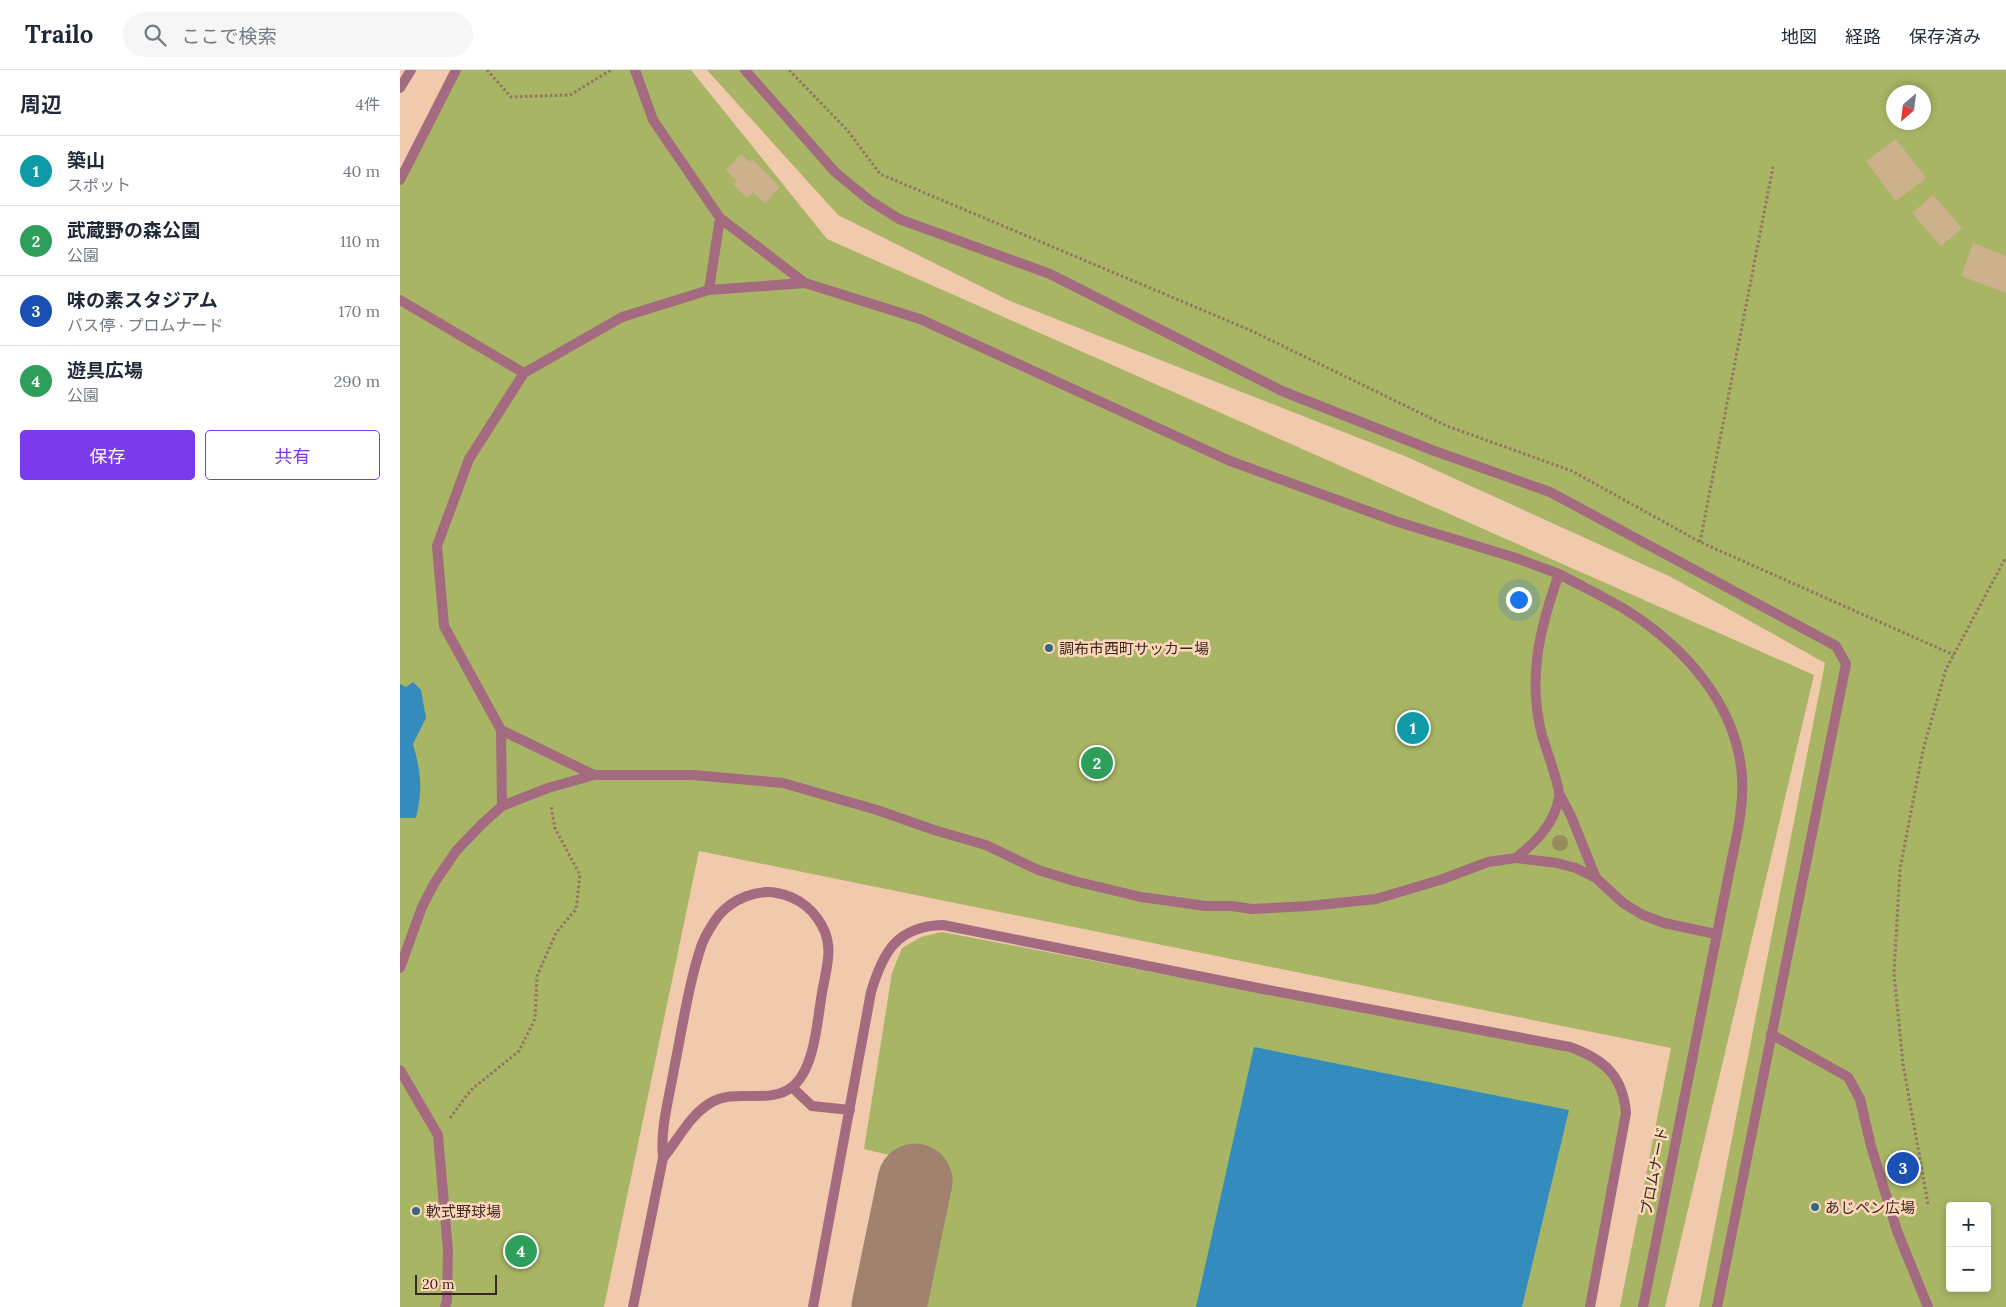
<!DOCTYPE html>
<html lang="ja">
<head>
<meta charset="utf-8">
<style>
	body { margin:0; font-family:Lora,"Noto Sans JP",serif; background:#f6f6f7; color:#1f2937 }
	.controls { position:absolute; right:15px; bottom:15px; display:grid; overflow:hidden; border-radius:5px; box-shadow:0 2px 8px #0003 }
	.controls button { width:45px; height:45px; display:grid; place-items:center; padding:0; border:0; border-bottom:1px solid #e0e1e3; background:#fff; color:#1f2937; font:25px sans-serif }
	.compass { position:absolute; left:1486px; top:15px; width:45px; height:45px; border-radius:50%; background:#fff; box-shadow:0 2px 8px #0003; rotate:208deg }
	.scale { position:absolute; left:15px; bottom:12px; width:82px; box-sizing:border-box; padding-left:5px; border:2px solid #37281e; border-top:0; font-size:14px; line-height:18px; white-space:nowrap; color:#37281e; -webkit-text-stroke:4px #ffd6ba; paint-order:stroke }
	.you { position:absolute; left:1118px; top:529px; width:18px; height:18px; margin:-12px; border:4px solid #fff; border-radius:50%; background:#1a73e8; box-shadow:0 0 0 8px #1a73e833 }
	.badge { display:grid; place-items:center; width:32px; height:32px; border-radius:50%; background:#7c3aed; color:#fff; font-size:16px; font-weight:700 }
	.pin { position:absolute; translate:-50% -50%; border:2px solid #fff; box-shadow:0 1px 5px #0006 }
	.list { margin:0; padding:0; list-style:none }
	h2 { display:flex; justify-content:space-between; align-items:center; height:65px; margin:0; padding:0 20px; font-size:21px }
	h2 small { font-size:16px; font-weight:400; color:#747a83 }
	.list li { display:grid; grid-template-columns:32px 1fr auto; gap:15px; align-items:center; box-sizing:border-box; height:70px; padding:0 20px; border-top:1px solid #e0e1e3 }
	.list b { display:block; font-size:19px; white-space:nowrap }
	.list p { margin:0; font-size:16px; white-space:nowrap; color:#747a83 }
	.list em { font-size:16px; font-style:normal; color:#747a83 }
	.actions { display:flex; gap:10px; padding:15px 20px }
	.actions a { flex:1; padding:11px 0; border:1px solid #7c3aed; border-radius:5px; text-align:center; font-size:18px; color:#7c3aed }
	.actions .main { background:#7c3aed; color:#fff }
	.icon { flex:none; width:28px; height:28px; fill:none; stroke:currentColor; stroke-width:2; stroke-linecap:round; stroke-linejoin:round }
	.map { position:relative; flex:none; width:1606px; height:1237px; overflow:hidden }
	header { display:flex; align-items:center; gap:30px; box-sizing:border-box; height:70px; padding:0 25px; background:#fff; border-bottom:1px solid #e0e1e3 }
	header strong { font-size:24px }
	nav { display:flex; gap:28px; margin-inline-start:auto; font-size:18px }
	.search { width:350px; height:45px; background:#f6f6f7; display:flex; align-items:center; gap:12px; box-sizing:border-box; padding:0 18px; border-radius:28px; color:#747a83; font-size:19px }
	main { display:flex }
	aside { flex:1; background:#fff }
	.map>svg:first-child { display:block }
	.green { fill:#a8b564; fill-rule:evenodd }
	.water { fill:#338cbd }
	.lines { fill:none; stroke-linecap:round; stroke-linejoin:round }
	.taxiway { stroke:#a0826e; stroke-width:75 }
	.building { fill:#ccb18c }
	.path { stroke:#927664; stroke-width:3; stroke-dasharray:2.5 2.5; stroke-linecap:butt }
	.lane { stroke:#a46b80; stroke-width:10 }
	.street { stroke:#a46b80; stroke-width:10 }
	.tree { fill:#988b5c }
	.poi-dot { fill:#356785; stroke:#ffd6ba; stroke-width:2 }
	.labels { text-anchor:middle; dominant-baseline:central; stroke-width:5; stroke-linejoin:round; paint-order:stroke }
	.poi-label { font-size:15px; fill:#37281e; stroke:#ffd6ba; text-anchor:start }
	.street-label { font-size:15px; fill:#37281e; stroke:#ffd6ba }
</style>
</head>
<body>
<header>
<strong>Trailo</strong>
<div class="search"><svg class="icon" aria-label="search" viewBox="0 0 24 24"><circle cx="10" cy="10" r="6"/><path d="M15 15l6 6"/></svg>ここで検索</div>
<nav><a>地図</a><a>経路</a><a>保存済み</a></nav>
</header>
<main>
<aside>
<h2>周辺<small>4件</small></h2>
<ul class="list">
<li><span class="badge" style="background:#0f9aa8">1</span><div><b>築山</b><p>スポット</p></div><em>40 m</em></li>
<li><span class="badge" style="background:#2e9e5b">2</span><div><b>武蔵野の森公園</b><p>公園</p></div><em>110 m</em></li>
<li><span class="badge" style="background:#1a4fb4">3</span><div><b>味の素スタジアム</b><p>バス停 · プロムナード</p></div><em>170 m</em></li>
<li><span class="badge" style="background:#2e9e5b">4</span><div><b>遊具広場</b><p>公園</p></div><em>290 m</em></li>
</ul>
<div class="actions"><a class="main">保存</a><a>共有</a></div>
</aside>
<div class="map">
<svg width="1606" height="1237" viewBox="0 0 1606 1237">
	<rect width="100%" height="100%" fill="#f1c9ad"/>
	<path class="green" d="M61,0H291L427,169L1414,605L1265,1237H1220L1271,978L299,781L204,1237H0V114L9,92Z
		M307,0H1606V1237H1299L1425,593L1271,507L1007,387L608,230L438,145ZM1494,22H1524V52H1494ZM1550,1136H1587V1218H1550Z
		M542,862L1198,987L1229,1039L1190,1237H515L543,1098L464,1079L492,903L502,878L521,867Z"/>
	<path class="water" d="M13,612L21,620L26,648L13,674C21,703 23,718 16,748H0V614L6,617Z
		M854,977L1169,1040L1122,1237H796Z"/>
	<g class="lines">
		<path class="taxiway" d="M489,1237L515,1111"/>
	</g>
	<path class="building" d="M1496,69L1526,108L1496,131L1466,91Z
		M341,84L350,92L352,89L380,117L365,133L353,122L347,128L333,114L337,111L326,100Z
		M1533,125L1562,158L1541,176L1512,143Z
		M1573,173L1606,186V223L1561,206Z"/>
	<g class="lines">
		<path class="path" d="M87,0L111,27L170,25L211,0
			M389,0L448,61L480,104L852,261L1047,356L1172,401L1300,472L1554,585
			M1300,472L1373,97
			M50,1048L71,1020L119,981L135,949L137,906L156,863L176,839L180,805L155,758L151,736
			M1528,1134L1503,994L1494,903L1500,799L1523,680L1546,599L1606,487"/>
		<path class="lane" d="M345,0L435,102L469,130L499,149L650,204L882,321L1032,380L1150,422L1436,576L1446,594L1317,1237
			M1371,964L1448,1007L1460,1029L1471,1076L1497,1161L1528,1237
			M392,1017L412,1036L450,1040
			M233,1237L263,1088C260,1058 269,1029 274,999C282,960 289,911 302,874C306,864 313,853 319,845C333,829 357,819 377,823C399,827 416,841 425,862C428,870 429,880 428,888C427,901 423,915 421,929C417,954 414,1000 392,1017C369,1035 336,1018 312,1032C290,1044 278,1070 263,1088
			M413,1237L471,922C483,882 497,856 543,855L858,918L1170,977C1204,989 1223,1006 1226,1043L1190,1237"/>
		<path class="street" d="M0,18L11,0
			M0,110L56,0
			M320,148L405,213
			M309,220L405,213L520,249L830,391L998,452L1116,488L1159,504
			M0,230L124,303
			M101,660L194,705
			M1160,725L1171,746L1196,808
			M102,736L101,660L44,556L37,476L69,389L124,303L222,247L309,220L320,148L253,50L235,0
			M1116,788C1136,772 1155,753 1159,727C1161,719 1145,676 1142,665C1127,609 1140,557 1159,504C1181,516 1205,527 1226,540C1285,577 1338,636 1342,708C1344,738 1336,769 1330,798L1243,1237
			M0,898L22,837L35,812L56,781L82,754L102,736L148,718L194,705H293L383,713L477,740L534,760L586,775L638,800L674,811L741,827L806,836H832L852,839L909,836L976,829L1040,810L1088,792L1116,788L1157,793L1176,798L1196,808L1223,833L1243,845L1264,853L1316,864
			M0,1000L38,1065L48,1181L47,1231L45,1237"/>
	</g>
	<circle class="tree" cx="1160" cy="773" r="8"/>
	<g class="poi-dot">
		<circle cx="649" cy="578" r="5"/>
		<circle cx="1415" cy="1137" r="5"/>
		<circle cx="16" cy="1141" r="5"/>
	</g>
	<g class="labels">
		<g class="poi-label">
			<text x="659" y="578">調布市西町サッカー場</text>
			<text x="1425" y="1137">あじペン広場</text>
			<text x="26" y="1141">軟式野球場</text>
		</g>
		<g class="street-label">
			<text transform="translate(1254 1101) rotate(-79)">プロムナード</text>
		</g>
	</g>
</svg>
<div class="controls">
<button>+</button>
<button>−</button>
</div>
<svg class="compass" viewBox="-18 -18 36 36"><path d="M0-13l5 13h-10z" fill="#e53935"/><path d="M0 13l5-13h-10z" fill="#747a83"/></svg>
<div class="scale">20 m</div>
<div class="you"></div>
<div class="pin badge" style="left:1013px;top:658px;background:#0f9aa8">1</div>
<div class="pin badge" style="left:697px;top:693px;background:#2e9e5b">2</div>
<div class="pin badge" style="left:1503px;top:1098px;background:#1a4fb4">3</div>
<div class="pin badge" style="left:121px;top:1181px;background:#2e9e5b">4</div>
</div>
</main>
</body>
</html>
